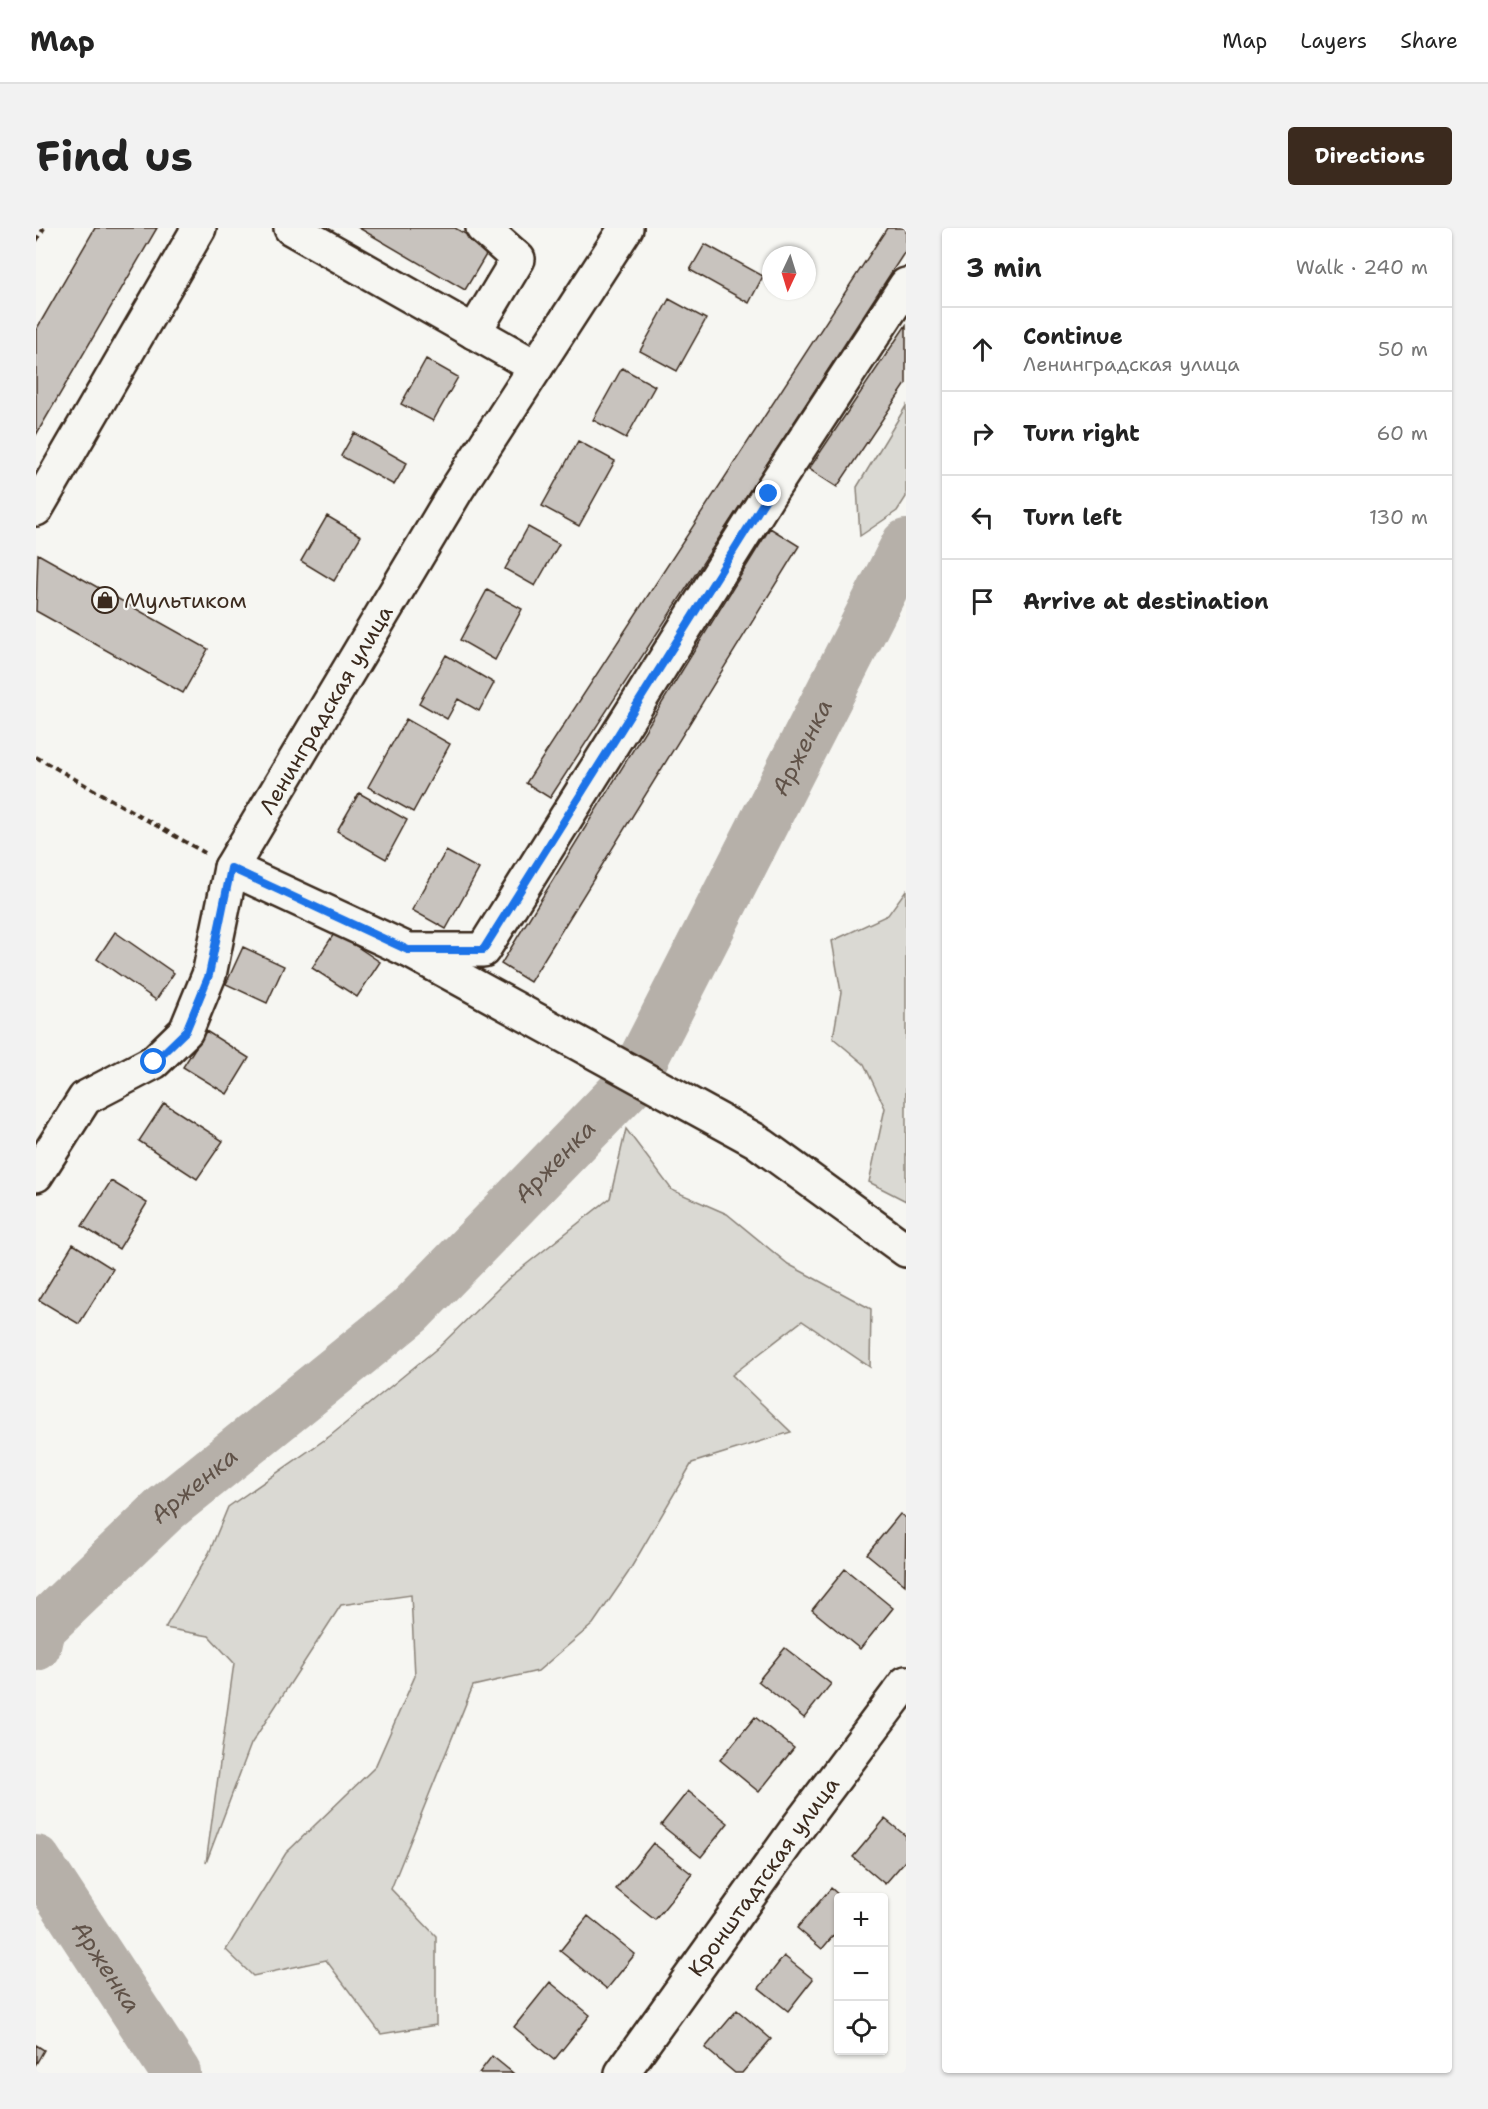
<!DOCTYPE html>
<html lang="en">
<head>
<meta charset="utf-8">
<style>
	body { margin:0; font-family:"Shantell Sans",sans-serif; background:#f2f2f2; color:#222 }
	.controls { position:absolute; right:18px; bottom:18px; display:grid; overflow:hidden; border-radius:6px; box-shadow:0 2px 4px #0004 }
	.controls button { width:54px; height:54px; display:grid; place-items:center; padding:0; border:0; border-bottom:2px solid #e0e0e0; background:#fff; color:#222; font:30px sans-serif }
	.compass { position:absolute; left:726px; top:18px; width:54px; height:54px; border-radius:50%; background:#fff; box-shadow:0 2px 4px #0004; rotate:184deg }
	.stop { position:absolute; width:18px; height:18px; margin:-14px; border:4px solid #1a73e8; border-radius:50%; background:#fff }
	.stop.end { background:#1a73e8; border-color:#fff; box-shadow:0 2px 6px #0008 }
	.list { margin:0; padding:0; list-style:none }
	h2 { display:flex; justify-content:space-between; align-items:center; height:78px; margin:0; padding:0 24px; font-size:26px }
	h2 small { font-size:20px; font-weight:400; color:#767676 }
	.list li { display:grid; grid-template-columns:39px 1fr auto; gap:18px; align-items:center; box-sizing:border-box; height:84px; padding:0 24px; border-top:2px solid #e0e0e0 }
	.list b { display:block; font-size:22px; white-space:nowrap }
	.list p { margin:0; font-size:20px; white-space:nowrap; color:#767676 }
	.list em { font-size:20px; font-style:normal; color:#767676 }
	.icon { flex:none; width:33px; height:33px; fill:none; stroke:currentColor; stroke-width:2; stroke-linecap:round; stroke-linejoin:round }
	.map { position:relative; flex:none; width:870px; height:1845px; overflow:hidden; border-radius:6px }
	header { display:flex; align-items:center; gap:36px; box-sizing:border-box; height:84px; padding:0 30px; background:#fff; border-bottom:2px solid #e0e0e0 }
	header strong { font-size:28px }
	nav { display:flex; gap:33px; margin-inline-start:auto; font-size:21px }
	.intro { display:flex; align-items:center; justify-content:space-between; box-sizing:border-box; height:144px; padding:0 36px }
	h1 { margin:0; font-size:42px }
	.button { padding:15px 27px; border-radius:6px; background:#3b2a1e; color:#fff; font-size:21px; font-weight:700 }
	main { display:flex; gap:36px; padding:0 36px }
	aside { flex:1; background:#fff; border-radius:6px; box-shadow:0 2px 4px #0004 }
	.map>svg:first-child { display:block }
	.green { fill:#dad9d3; stroke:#8a8278; stroke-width:1.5 }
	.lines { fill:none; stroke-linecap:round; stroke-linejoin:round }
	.river { stroke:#b6b0a9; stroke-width:50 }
	.building { fill:#c8c3be; stroke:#3b2a1e; stroke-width:1.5 }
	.minor-casing { stroke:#3b2a1e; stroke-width:38 }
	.path { stroke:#3b2a1e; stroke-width:4; stroke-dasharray:6 4.5; stroke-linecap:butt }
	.minor { stroke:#f6f6f2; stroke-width:33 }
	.route { stroke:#1a73e8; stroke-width:8 }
	.labels { text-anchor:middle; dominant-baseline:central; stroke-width:4.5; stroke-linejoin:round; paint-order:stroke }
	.poi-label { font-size:22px; fill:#3b2a1e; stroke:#f6f6f2; text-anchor:start }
	.street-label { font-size:22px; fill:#3b2a1e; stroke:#f6f6f2 }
	.water-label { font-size:24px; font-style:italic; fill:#605248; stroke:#f6f6f2 }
</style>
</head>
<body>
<header>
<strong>Map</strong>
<nav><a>Map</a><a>Layers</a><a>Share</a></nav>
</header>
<div class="intro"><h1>Find us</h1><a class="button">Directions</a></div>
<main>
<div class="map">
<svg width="870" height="1845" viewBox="0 0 870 1845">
	<rect width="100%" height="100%" fill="#f6f6f2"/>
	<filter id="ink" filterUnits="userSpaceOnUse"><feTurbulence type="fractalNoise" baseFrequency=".0167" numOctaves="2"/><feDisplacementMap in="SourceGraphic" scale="12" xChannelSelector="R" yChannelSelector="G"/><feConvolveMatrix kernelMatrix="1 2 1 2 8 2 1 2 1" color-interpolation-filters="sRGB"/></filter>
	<g filter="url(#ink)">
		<path class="green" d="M870,178V269L861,283L824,308L821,259Z
			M870,662V973L833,954L849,880L828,836L797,810L805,764L796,713L852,687Z
			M590,901L636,962L691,986L752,1036L835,1081L834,1139L766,1093L696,1147L755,1204L656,1235L592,1345L557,1396L502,1443L437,1458L355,1661L400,1708V1797L345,1806L290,1732L217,1748L190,1722L250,1625L339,1539L379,1448L375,1367L305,1377L215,1516L170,1635L198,1435L173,1408L129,1400L173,1325L192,1279L294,1208L404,1118L473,1050L574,970Z"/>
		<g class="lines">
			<g class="river">
				<path id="s1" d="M0,1418L4,1401L129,1281L374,1083L595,855L870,316"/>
				<path id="s2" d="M0,1632L140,1845"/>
			</g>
		</g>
		<path class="building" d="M59,0H121L0,207V102Z
			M323,0H419L454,20L429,62Z
			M851,0H870V22L514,570L490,555Z
			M669,16L727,48L713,75L654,42Z
			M633,71L670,91L641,143L604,123Z
			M870,97V156L801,259L773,241Z
			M390,131L422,149L397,193L365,176Z
			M586,140L619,158L590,210L557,192Z
			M318,205L371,235L358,257L305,228Z
			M542,213L579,233L543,298L506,278Z
			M291,288L325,308L298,353L265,333Z
			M492,299L523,316L499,358L469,341Z
			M734,300L763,318L494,754L465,736Z
			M2,326L172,421L147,465L0,383Z
			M451,362L486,381L459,432L424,412Z
			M410,427L458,455L443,483L422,471L411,491L383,475Z
			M370,491L414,516L377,584L332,559Z
			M323,565L371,592L350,631L301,603Z
			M410,623L443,641L410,701L376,682Z
			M79,704L138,745L120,772L61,731Z
			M299,704L344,734L321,769L276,740Z
			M207,719L248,738L231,775L190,756Z
			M170,803L213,830L191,866L147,839Z
			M128,875L187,913L161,951L103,913Z
			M75,953L111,975L83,1021L46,998Z
			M37,1016L77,1041L43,1096L3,1072Z
			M864,1286L870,1290L869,1357L831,1326Z
			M809,1341L857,1380L824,1421L776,1382Z
			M749,1420L795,1456L768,1490L722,1453Z
			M719,1489L758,1520L723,1564L684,1532Z
			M652,1563L692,1595L665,1629L625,1597Z
			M849,1591L870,1608V1632L849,1656L817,1629Z
			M617,1615L656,1646L619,1692L580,1661Z
			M795,1660L806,1670H802V1702L786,1721L761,1700Z
			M552,1688L599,1726L571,1761L524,1723Z
			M748,1728L777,1751L752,1783L723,1760Z
			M514,1754L554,1787L518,1832L478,1799Z
			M701,1782L735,1811L706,1845H699L669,1820Z
			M0,1817L8,1822L0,1836Z
			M456,1828L477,1845H443Z"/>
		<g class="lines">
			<defs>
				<g id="minor">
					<path d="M255,0L500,139"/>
					<path d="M438,104L482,31L447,0"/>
					<path d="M0,281L163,0"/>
					<path d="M195,640L372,722H447L733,266L870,57"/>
					<path d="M374,723L719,912L870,1022"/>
					<path id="s3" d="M0,947L49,870L118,834L150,803L173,747L195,640L421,261L590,0"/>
					<path id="s4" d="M586,1845L762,1599L870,1455"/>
				</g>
			</defs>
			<use href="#minor" class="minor-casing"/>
			<path class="path" d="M0,13L8,0
				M0,529L169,625"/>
			<use href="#minor" class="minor"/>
		</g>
	</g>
	<g class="lines" filter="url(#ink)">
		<path class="route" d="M118,834L150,803L173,747L195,640L372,722H447L733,266"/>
	</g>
	<defs>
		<symbol id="shop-ring" viewBox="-11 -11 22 22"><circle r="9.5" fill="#f6f6f2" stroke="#3b2a1e" stroke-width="1.5"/><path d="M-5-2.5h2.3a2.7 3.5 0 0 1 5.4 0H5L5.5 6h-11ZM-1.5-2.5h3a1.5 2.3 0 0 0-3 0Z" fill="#3b2a1e"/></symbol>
	</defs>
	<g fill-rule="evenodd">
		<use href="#shop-ring" x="54" y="357" width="30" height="30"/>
	</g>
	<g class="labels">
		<g class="poi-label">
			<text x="88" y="372">Мультиком</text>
		</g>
		<g class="street-label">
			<text stroke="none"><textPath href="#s3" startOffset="568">Ленинградская улица</textPath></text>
			<text stroke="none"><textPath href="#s4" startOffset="242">Кронштадтская улица</textPath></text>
		</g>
		<g class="water-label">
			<text stroke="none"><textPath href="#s1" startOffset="1200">Арженка</textPath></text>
			<text stroke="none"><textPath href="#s1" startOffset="714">Арженка</textPath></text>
			<text stroke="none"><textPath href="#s1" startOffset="228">Арженка</textPath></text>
			<text stroke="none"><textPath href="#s2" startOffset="128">Арженка</textPath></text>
		</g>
	</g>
</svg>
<div class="controls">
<button>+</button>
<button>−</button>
<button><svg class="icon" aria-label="locate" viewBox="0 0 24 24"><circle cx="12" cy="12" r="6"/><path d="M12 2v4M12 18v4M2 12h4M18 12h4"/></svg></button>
</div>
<svg class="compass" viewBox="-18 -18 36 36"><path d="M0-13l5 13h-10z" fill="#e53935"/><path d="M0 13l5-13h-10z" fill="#767676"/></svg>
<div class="stop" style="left:118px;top:834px"></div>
<div class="stop end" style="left:733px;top:266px"></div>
</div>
<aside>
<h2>3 min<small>Walk · 240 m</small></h2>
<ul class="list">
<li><svg class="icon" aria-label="ahead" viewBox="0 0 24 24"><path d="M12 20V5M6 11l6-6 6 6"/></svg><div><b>Continue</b><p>Ленинградская улица</p></div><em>50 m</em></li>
<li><svg class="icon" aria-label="right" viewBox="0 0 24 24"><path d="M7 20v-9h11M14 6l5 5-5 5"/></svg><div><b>Turn right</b></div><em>60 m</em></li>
<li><svg class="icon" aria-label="left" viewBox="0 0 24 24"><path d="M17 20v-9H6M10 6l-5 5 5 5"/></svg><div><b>Turn left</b></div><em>130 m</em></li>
<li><svg class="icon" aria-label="arrive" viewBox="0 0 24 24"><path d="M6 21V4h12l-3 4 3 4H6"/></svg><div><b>Arrive at destination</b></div></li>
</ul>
</aside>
</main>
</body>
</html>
